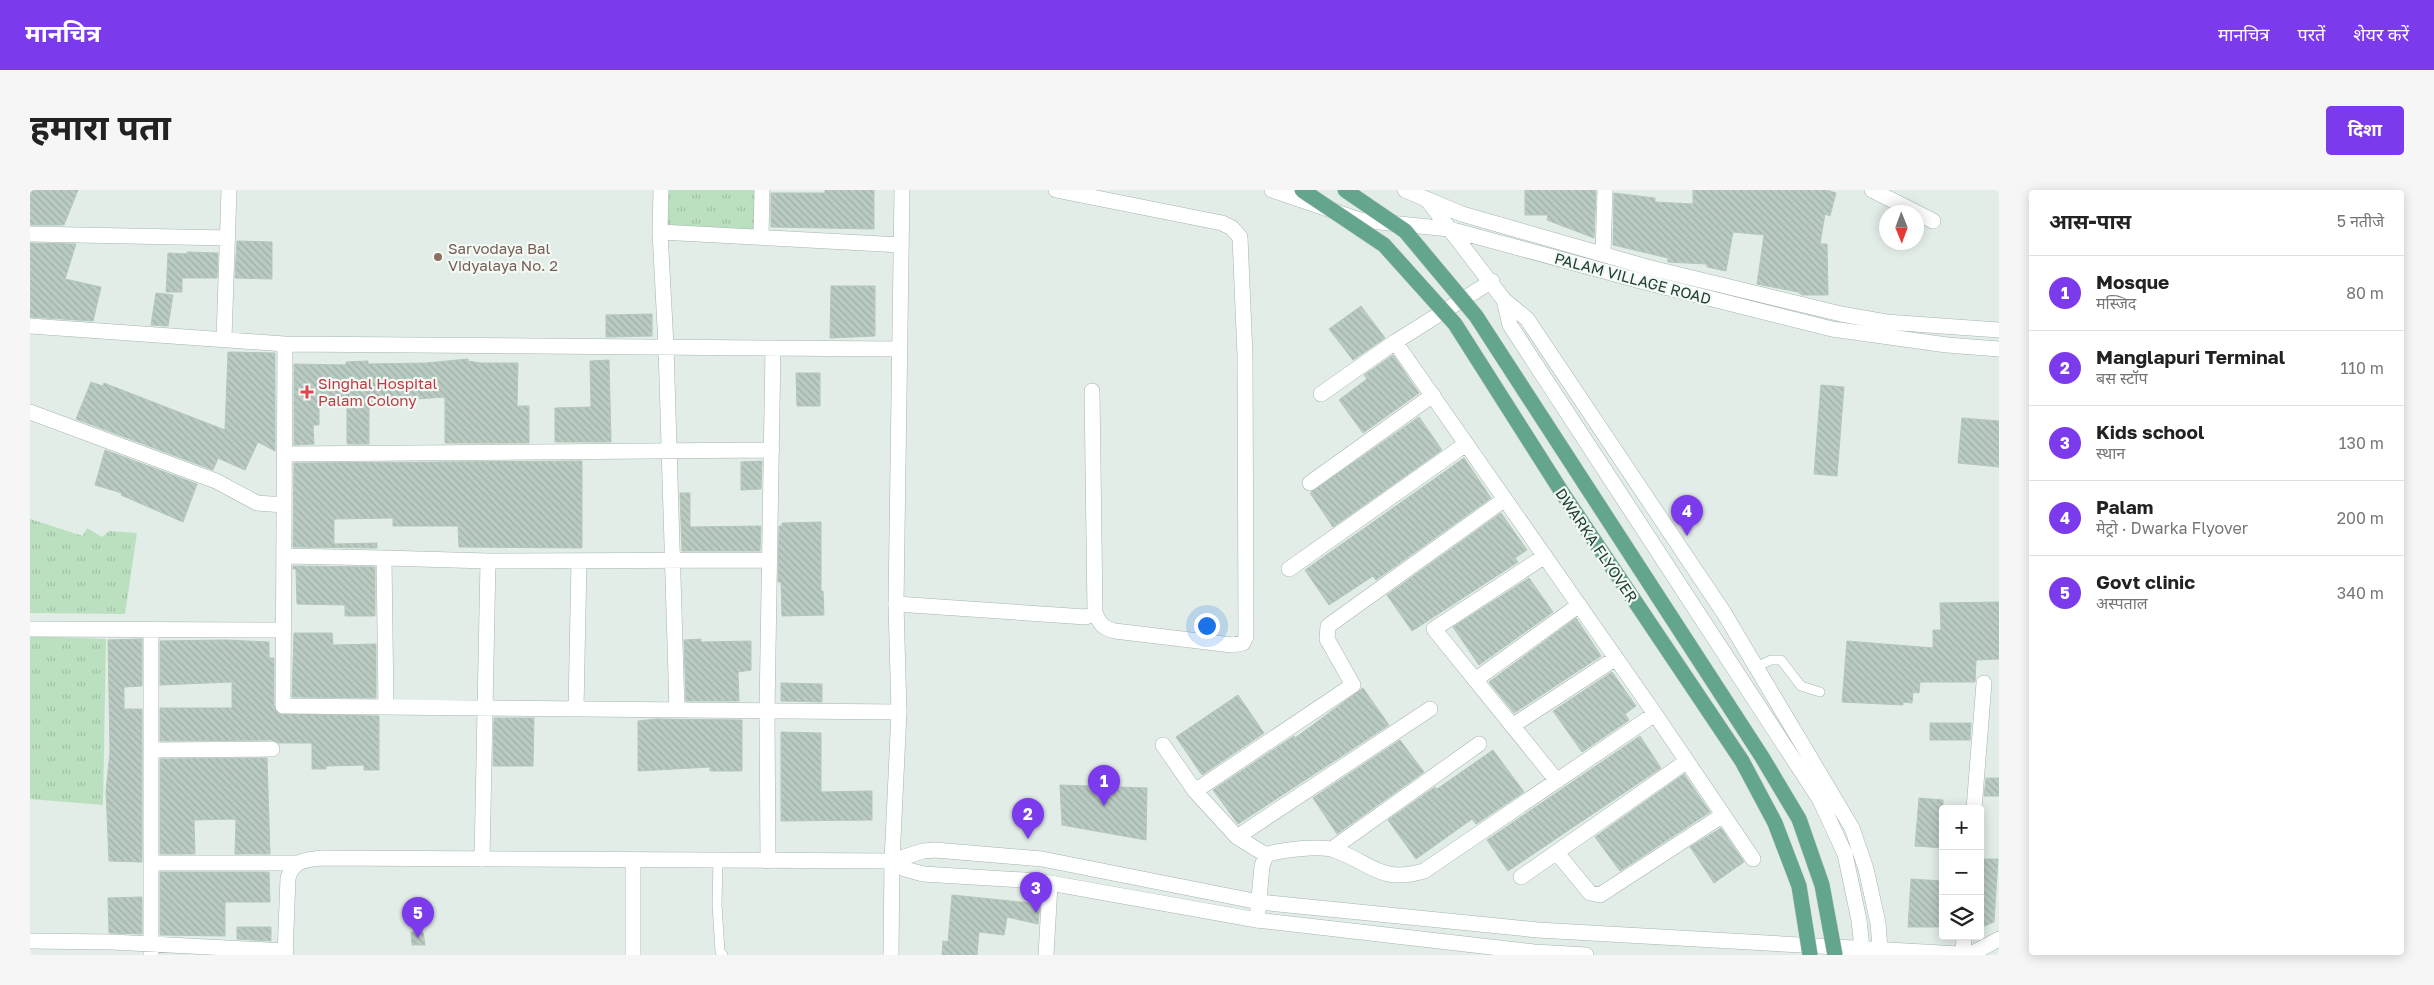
<!DOCTYPE html>
<html lang="hi">
<head>
<meta charset="utf-8">
<style>
	body { margin:0; font-family:"Golos Text","Noto Sans Devanagari",sans-serif; background:#f6f6f6; color:#222 }
	.controls { position:absolute; right:15px; bottom:15px; display:grid; overflow:hidden; border-radius:5px; box-shadow:0 2px 12px #0003 }
	.controls button { width:45px; height:45px; display:grid; place-items:center; padding:0; border:0; border-bottom:1px solid #e0e0e0; background:#fff; color:#222; font:25px sans-serif }
	.compass { position:absolute; left:1849px; top:15px; width:45px; height:45px; border-radius:50%; background:#fff; box-shadow:0 2px 12px #0003; rotate:179deg }
	.you { position:absolute; left:1176px; top:435px; width:18px; height:18px; margin:-12px; border:4px solid #fff; border-radius:50%; background:#1a73e8; box-shadow:0 0 0 8px #1a73e833 }
	.badge { display:grid; place-items:center; width:32px; height:32px; border-radius:50%; background:#7c3aed; color:#fff; font-size:16px; font-weight:700 }
	.pin { position:absolute; translate:-50% -41px; filter:drop-shadow(0 1px 2px #0008) }
	.pin::after { content:''; position:absolute; top:26px; width:18px; height:15px; background:inherit; clip-path:polygon(0 0,100% 0,50% 100%) }
	.list { margin:0; padding:0; list-style:none }
	h2 { display:flex; justify-content:space-between; align-items:center; height:65px; margin:0; padding:0 20px; font-size:21px }
	h2 small { font-size:16px; font-weight:400; color:#767676 }
	.list li { display:grid; grid-template-columns:32px 1fr auto; gap:15px; align-items:center; box-sizing:border-box; height:75px; padding:0 20px; border-top:1px solid #e0e0e0 }
	.list b { display:block; font-size:19px; white-space:nowrap }
	.list p { margin:0; font-size:16px; white-space:nowrap; color:#767676 }
	.list em { font-size:16px; font-style:normal; color:#767676 }
	.icon { flex:none; width:28px; height:28px; fill:none; stroke:currentColor; stroke-width:2; stroke-linecap:round; stroke-linejoin:round }
	.map { position:relative; flex:none; width:1969px; height:765px; overflow:hidden; border-radius:5px }
	header { display:flex; align-items:center; gap:30px; box-sizing:border-box; height:70px; padding:0 25px; background:#7c3aed; color:#fff }
	header strong { font-size:24px }
	nav { display:flex; gap:28px; margin-inline-start:auto; font-size:18px }
	.intro { display:flex; align-items:center; justify-content:space-between; box-sizing:border-box; height:120px; padding:0 30px }
	h1 { margin:0; font-size:35px }
	.button { padding:12px 22px; border-radius:5px; background:#7c3aed; color:#fff; font-size:18px; font-weight:700 }
	main { display:flex; gap:30px; padding:0 30px }
	aside { flex:1; background:#fff; border-radius:5px; box-shadow:0 2px 12px #0003 }
	.map>svg:first-child { display:block }
	.park { fill:url(#park-tufts) }
	.building { fill:url(#building-back-hatch); stroke:#b4c7bd }
	.lines { fill:none; stroke-linecap:round; stroke-linejoin:round }
	.service-casing { stroke:#a4b5ae; stroke-width:10 }
	.minor-casing { stroke:#a4b5ae; stroke-width:16 }
	.tertiary-casing { stroke:#a4b5ae; stroke-width:16 }
	.service { stroke:#fff; stroke-width:9 }
	.minor { stroke:#fff; stroke-width:15 }
	.tertiary { stroke:#fff; stroke-width:15 }
	.primary-bridge-casing { stroke:#c1c9c6; stroke-width:16; stroke-linecap:butt }
	.primary-bridge { stroke:#64a58d; stroke-width:15 }
	.education-dot { fill:#8d6e63; stroke:#f3f9f5; stroke-width:2 }
	.health-dot { fill:#e0444e; stroke:#f3f9f5; stroke-width:2 }
	.labels { text-anchor:middle; dominant-baseline:central; stroke-width:4.5; stroke-linejoin:round; paint-order:stroke }
	.education-label { font-size:15px; fill:#785e54; stroke:#f3f9f5; text-anchor:start }
	.street-label { font-size:15px; fill:#213f34; stroke:#f3f9f5 }
	.health-label { font-size:15px; fill:#be3a42; stroke:#f3f9f5; text-anchor:start }
</style>
</head>
<body>
<header>
<strong>मानचित्र</strong>
<nav><a>मानचित्र</a><a>परतें</a><a>शेयर करें</a></nav>
</header>
<div class="intro"><h1>हमारा पता</h1><a class="button">दिशा</a></div>
<main>
<div class="map">
<svg width="1969" height="765" viewBox="0 0 1969 765">
	<defs>
		<pattern id="park-tufts" width="24" height="20" patternUnits="userSpaceOnUse" patternTransform="scale(1.25)"><rect width="24" height="20" fill="#bae0c0"/><path d="M3 7l-1-3M5 7V3M7 7l1-3M15 17l-1-3M17 17v-4M19 17l1-3" fill="none" stroke="#a0c1a6"/></pattern>
		<pattern id="building-back-hatch" width="6" height="6" patternUnits="userSpaceOnUse" patternTransform="scale(1.25)"><rect width="6" height="6" fill="#bacbc2"/><path d="M-1 5l2 2M0 0l6 6M5-1l2 2" fill="none" stroke="#a0afa7"/></pattern>
	</defs>
	<rect width="100%" height="100%" fill="#e2ede7"/>
	<path class="park" d="M637,0H727V43L637,37Z
		M0,329L53,346L57,338L72,347L79,341L107,343L95,424L0,423Z
		M0,446L76,449L73,615L0,609Z"/>
	<path class="building" d="M0,0H48L34,35H0Z
		M795,0H844V39L741,37V3H795Z
		M1495,0H1566L1564,48L1517,30L1518,25H1495Z
		M1663,0H1797L1806,3L1800,26L1795,24L1790,54H1797L1798,105H1772L1768,102L1727,94L1734,45L1703,42L1696,81L1677,77V74L1638,72V68L1583,55L1584,3L1625,8V12L1663,14Z
		M207,51L242,52V89L205,88Z
		M0,53L46,54L35,89L71,97L63,131L0,127Z
		M157,62L188,63L187,88H152V102H136L138,63L157,64Z
		M801,96H845V146L800,148Z
		M126,103L143,105L138,136L121,135Z
		M1331,116L1355,148L1323,170L1299,139Z
		M622,124V146L576,147V125Z
		M198,162L245,163V261L228,252L215,280L188,268L183,280L46,229L61,192L73,196L74,193L195,240Z
		M1363,165L1389,203L1333,243L1309,210L1337,189L1334,185Z
		M438,169V171L450,173H488L487,216H499V253H415V207L387,209V212L339,213V254H317V212L289,213V235H283L284,254L264,255V174L316,175V172L338,171V174L396,173Z
		M579,170L581,252H525V218L561,217L560,171Z
		M766,183H790V216H767Z
		M1791,195L1814,197L1807,286L1784,284Z
		M1389,227L1412,260L1303,337L1280,303Z
		M1932,228L1969,231V277L1928,273Z
		M75,260L167,294L153,332L91,305L92,303L65,295Z
		M1434,268L1461,308L1346,390L1343,386L1299,415L1275,380Z
		M552,271V358L429,357L428,336H363V328L304,329V354L347,353V358L263,357L264,273Z
		M732,271L731,299L711,300V272Z
		M650,303H660V337L731,336L730,361H652Z
		M1471,323L1497,360L1485,368L1488,372L1382,441L1357,405Z
		M791,332V401H793L794,425L752,426L751,392H748L749,336H752V333Z
		M263,376L345,377V426H315V415L267,414L266,379H263Z
		M1499,388L1523,422L1449,475L1423,437Z
		M1969,412V469L1946,470L1945,492H1890L1889,503L1883,502L1882,513L1873,512V515L1812,512L1817,451L1903,458V440H1911L1910,413Z
		M1546,428L1571,466L1484,523L1459,492Z
		M264,443H302L303,455L346,454V508L262,507Z
		M112,449V496L94,497V519H112V672L79,671L76,601L80,562L78,450Z
		M671,449V452L721,451V480L708,482L709,511H656L654,450Z
		M196,450L239,452V468H244V516L249,524L349,526V580H334V575L296,576V579H282V553H249L242,550L130,551V518H202V492L130,495V451Z
		M1582,482L1606,516L1595,524L1599,530L1552,562L1523,521Z
		M751,493L792,494V512L751,511Z
		M1333,498L1359,535L1208,634L1183,600L1264,546L1265,548Z
		M1208,505L1234,543L1172,585L1146,547Z
		M464,528H504L503,576H463Z
		M626,529L712,530V581H680V577L608,581V531Z
		M1900,533H1941L1940,550H1900Z
		M751,542L791,543V602L842,601V630L751,631Z
		M1610,546L1631,578L1478,681L1457,650Z
		M1370,550L1394,582L1307,644L1283,608Z
		M1463,560L1494,602L1446,634L1442,629L1386,669L1358,630L1405,597L1407,599Z
		M237,568L240,664H205L206,630L203,629L164,630L165,664H130V569Z
		M1654,584L1680,622L1590,681L1565,647Z
		M1956,588H1969V606H1954Z
		M1030,595L1117,598L1116,650L1032,635Z
		M1889,608L1913,610V658L1885,656Z
		M1691,638L1714,672L1684,693L1660,657Z
		M1950,669H1968L1964,732L1950,738Z
		M130,682H239L240,712H195V746L130,745Z
		M1881,689L1913,691V737H1878Z
		M922,705L1010,714L1008,734L977,727L974,745L949,742L947,765H912L913,751L918,752Z
		M112,707V744L79,743L78,708Z
		M207,737H241V751L207,749Z
		M381,742H393L395,755H382Z"/>
	<g class="lines">
		<defs>
			<path id="service" d="M1726,477L1741,470H1751L1771,496L1790,502
				M688,671L687,714L690,762L693,765"/>
			<path id="minor" d="M1026,0L1192,33L1202,38L1210,47L1215,166L1216,447L1213,453L1202,455L1085,441C1073,438 1070,434 1065,423L1062,201
				M1842,0L1903,31
				M630,42L631,0
				M0,44L197,48
				M731,47L732,0
				M1573,64L1575,0
				M0,136L255,154L869,159
				M194,149L199,0
				M1365,152L1625,524L1723,669
				M255,154L253,516L869,522
				M1291,204L1365,152L1462,91
				M0,222L186,291L227,313L254,315
				M255,264L742,260
				M1280,293L1403,205
				M254,366L354,368
				M1515,366L1404,439L1527,591
				M1259,379L1436,254
				M866,414L1056,427L1065,423
				M0,439L253,440
				M121,440V765
				M1445,490L1549,415
				M356,517L354,368L458,371L740,370
				M546,519L549,371
				M647,520L636,156L630,42L871,55
				M1482,536L1586,468
				M1133,555L1165,601L1207,647L1236,665
				M121,560L242,559
				M1165,601L1323,495L1297,449L1298,436L1475,309
				M1944,619L1954,493
				M1207,647L1400,519
				M1302,659L1449,554
				M1527,663L1560,703L1570,705L1693,625
				M452,669L458,371
				M738,671L737,521L743,158
				M122,673H266
				M1491,687L1657,571
				M1227,730L1232,676L1236,665C1248,660 1291,655 1304,660C1341,672 1349,694 1394,681L1625,524
				M0,751L82,752L256,761
				M1933,764L1934,746
				M603,765V670
				M861,765L862,671
				M1016,765L1020,695"/>
			<path id="tertiary" d="M1242,0L1330,30L1419,39L1607,90L1802,139L1917,155L1969,159
				M1375,0L1432,24L1617,77L1811,124L1856,132L1969,140
				M1398,11L1474,110L1497,129L1694,423L1822,638L1836,679L1848,733L1850,759
				M1474,110L1480,135L1790,610L1815,664L1829,730L1832,758
				M862,671L875,679L893,684L1009,691L1227,730L1504,762L1556,765
				M862,671L869,522L866,414L872,0
				M1941,764L1969,749
				M255,765L258,688C263,670 275,670 291,668L862,671L893,661L905,660L1012,669L1229,712L1508,740L1947,765"/>
		</defs>
		<use href="#service" class="service-casing"/>
		<use href="#minor" class="minor-casing"/>
		<use href="#tertiary" class="tertiary-casing"/>
		<use href="#service" class="service"/>
		<use href="#minor" class="minor"/>
		<use href="#tertiary" class="tertiary"/>
		<defs>
			<path id="primary-bridge" d="M1272,0L1354,55L1425,134L1533,304L1712,571L1745,633L1769,696L1780,765
				M1315,0L1375,41L1446,126L1732,567L1769,629L1792,695L1805,765"/>
		</defs>
		<use href="#primary-bridge" class="primary-bridge-casing"/>
		<use href="#primary-bridge" class="primary-bridge"/>
	</g>
	<circle class="education-dot" cx="408" cy="67" r="5"/>
	<path class="health-dot" d="M274.5 194.5h5v5h5v5h-5v5h-5v-5h-5v-5h5z"/>
	<g class="labels">
		<g class="education-label">
			<text x="418" y="58">Sarvodaya Bal<tspan x="418" dy="17">Vidyalaya No. 2</tspan></text>
		</g>
		<g class="street-label">
			<text transform="translate(1603 88) rotate(15)">PALAM VILLAGE ROAD</text>
			<text transform="translate(1567 355) rotate(56)">DWARKA FLYOVER</text>
		</g>
		<g class="health-label">
			<text x="288" y="193">Singhal Hospital<tspan x="288" dy="17">Palam Colony</tspan></text>
		</g>
	</g>
</svg>
<div class="controls">
<button>+</button>
<button>−</button>
<button><svg class="icon" aria-label="layers" viewBox="0 0 24 24"><path d="M12 4l9 5-9 5-9-5zM3 14l9 5 9-5"/></svg></button>
</div>
<svg class="compass" viewBox="-18 -18 36 36"><path d="M0-13l5 13h-10z" fill="#e53935"/><path d="M0 13l5-13h-10z" fill="#767676"/></svg>
<div class="you"></div>
<div class="pin badge" style="left:1074px;top:616px">1</div>
<div class="pin badge" style="left:998px;top:649px">2</div>
<div class="pin badge" style="left:1006px;top:723px">3</div>
<div class="pin badge" style="left:1657px;top:346px">4</div>
<div class="pin badge" style="left:388px;top:748px">5</div>
</div>
<aside>
<h2>आस-पास<small>5 नतीजे</small></h2>
<ul class="list">
<li><span class="badge">1</span><div><b>Mosque</b><p>मस्जिद</p></div><em>80 m</em></li>
<li><span class="badge">2</span><div><b>Manglapuri Terminal</b><p>बस स्टॉप</p></div><em>110 m</em></li>
<li><span class="badge">3</span><div><b>Kids school</b><p>स्थान</p></div><em>130 m</em></li>
<li><span class="badge">4</span><div><b>Palam</b><p>मेट्रो · Dwarka Flyover</p></div><em>200 m</em></li>
<li><span class="badge">5</span><div><b>Govt clinic</b><p>अस्पताल</p></div><em>340 m</em></li>
</ul>
</aside>
</main>
</body>
</html>
